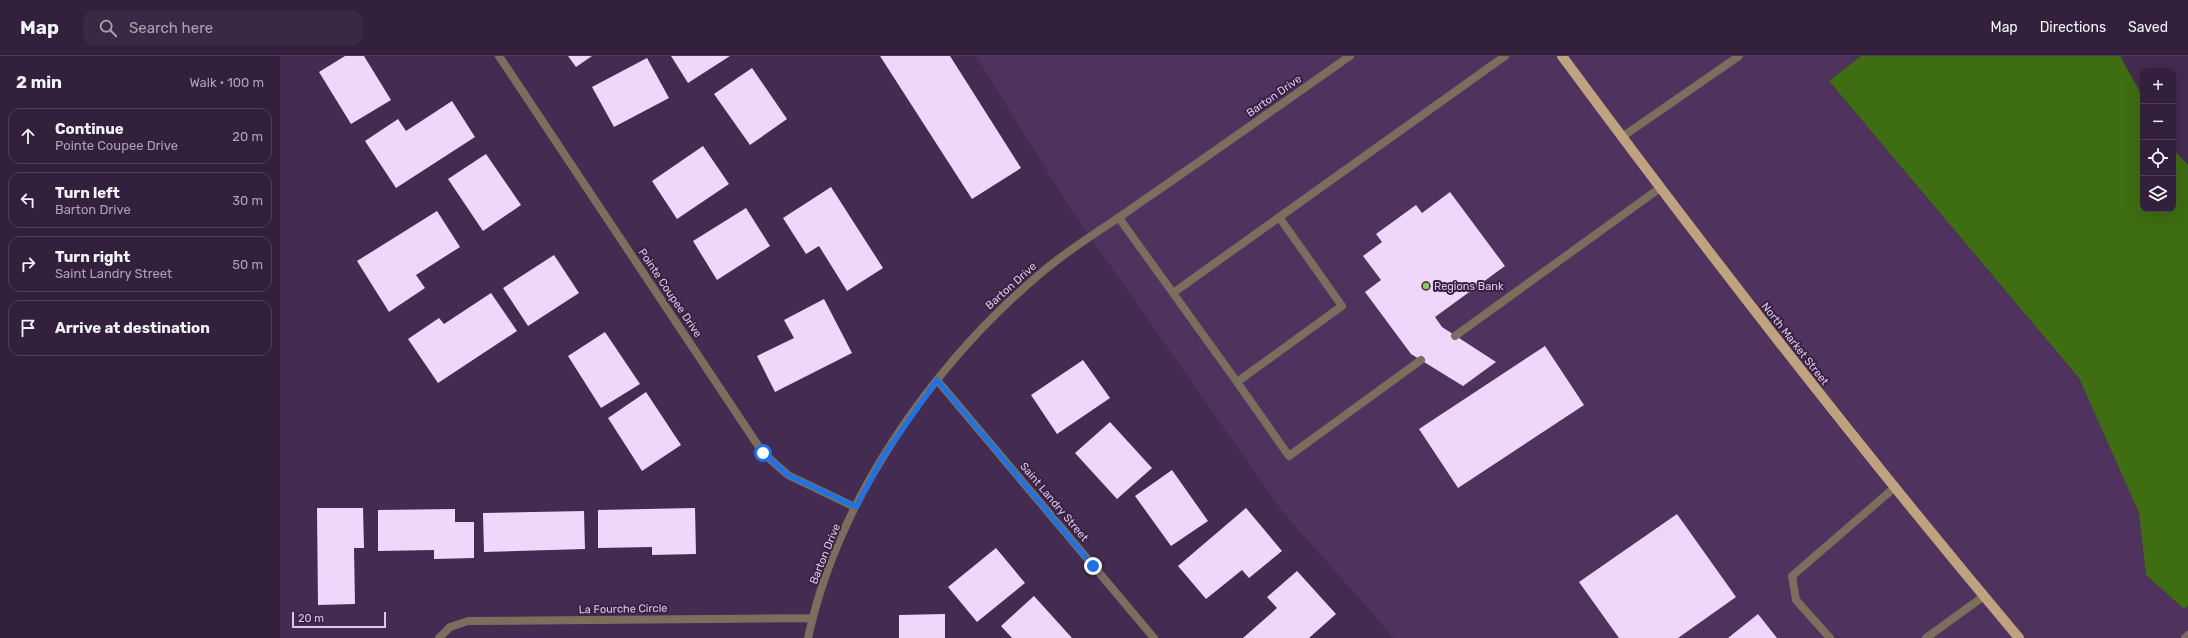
<!DOCTYPE html>
<html lang="en">
<head>
<meta charset="utf-8">
<style>
	body { margin:0; font-family:Rubik,sans-serif; background:#3b2844; color:#f1f3f6 }
	.controls { position:absolute; right:12px; top:12px; display:grid; overflow:hidden; border-radius:8px; box-shadow:0 4px 16px #0002 }
	.controls button { width:36px; height:36px; display:grid; place-items:center; padding:0; border:0; border-bottom:1px solid #4e3e57; background:#33203d; color:#f1f3f6; font:20px sans-serif }
	.scale { position:absolute; left:12px; bottom:10px; width:94px; box-sizing:border-box; padding-left:4px; border:2px solid #d9cbe2; border-top:0; font-size:11px; line-height:14px; white-space:nowrap; color:#d9cbe2; -webkit-text-stroke:3px #3a2146; paint-order:stroke }
	.stop { position:absolute; width:12px; height:12px; margin:-9px; border:3px solid #1a73e8; border-radius:50%; background:#fff }
	.stop.end { background:#1a73e8; border-color:#fff; box-shadow:0 1px 4px #0008 }
	.list { margin:0; padding:0; list-style:none }
	h2 { display:flex; justify-content:space-between; align-items:center; height:52px; margin:0; padding:0 16px; font-size:17px }
	h2 small { font-size:13px; font-weight:400; color:#a9a3b0 }
	.list li { display:grid; grid-template-columns:26px 1fr auto; gap:12px; align-items:center; box-sizing:border-box; height:56px; margin:0 8px 8px; padding:0 8px; border:1px solid #4e3e57; border-radius:12px }
	.list b { display:block; font-size:15px; white-space:nowrap }
	.list p { margin:0; font-size:13px; white-space:nowrap; color:#a9a3b0 }
	.list em { font-size:13px; font-style:normal; color:#a9a3b0 }
	.icon { flex:none; width:22px; height:22px; fill:none; stroke:currentColor; stroke-width:2; stroke-linecap:round; stroke-linejoin:round }
	.map { position:relative; flex:none; width:1908px; height:582px; overflow:hidden }
	header { display:flex; align-items:center; gap:24px; box-sizing:border-box; height:56px; padding:0 20px; background:#33203d; border-bottom:1px solid #4e3e57 }
	header strong { font-size:19px }
	nav { display:flex; gap:22px; margin-inline-start:auto; font-size:14px }
	.search { width:280px; height:36px; background:#3b2844; display:flex; align-items:center; gap:10px; box-sizing:border-box; padding:0 14px; border-radius:12px; color:#a9a3b0; font-size:15px }
	main { display:flex }
	aside { flex:1; background:#33203d }
	.map>svg:first-child { display:block }
	.built { fill:#4f325e }
	.forest { fill:#3f6d11 }
	.building { fill:#eed8fa }
	.lines { fill:none; stroke-linecap:round; stroke-linejoin:round }
	.lane { stroke:#7c6e5c; stroke-width:8 }
	.street { stroke:#7c6e5c; stroke-width:8 }
	.primary { stroke:#bfa37e; stroke-width:10 }
	.route { stroke:#1a73e8; stroke-width:5 }
	.poi-dot { fill:#87cf4b; stroke:#3a2146; stroke-width:1.5 }
	.labels { text-anchor:middle; dominant-baseline:central; stroke-width:4; stroke-linejoin:round; paint-order:stroke }
	.street-label { font-size:11px; fill:#d9cbe2; stroke:#3a2146 }
	.poi-label { font-size:11px; fill:#d9cbe2; stroke:#3a2146; text-anchor:start }
</style>
</head>
<body>
<header>
<strong>Map</strong>
<div class="search"><svg class="icon" aria-label="search" viewBox="0 0 24 24"><circle cx="10" cy="10" r="6"/><path d="M15 15l6 6"/></svg>Search here</div>
<nav><a>Map</a><a>Directions</a><a>Saved</a></nav>
</header>
<main>
<aside>
<h2>2 min<small>Walk · 100 m</small></h2>
<ul class="list">
<li><svg class="icon" aria-label="ahead" viewBox="0 0 24 24"><path d="M12 20V5M6 11l6-6 6 6"/></svg><div><b>Continue</b><p>Pointe Coupee Drive</p></div><em>20 m</em></li>
<li><svg class="icon" aria-label="left" viewBox="0 0 24 24"><path d="M17 20v-9H6M10 6l-5 5 5 5"/></svg><div><b>Turn left</b><p>Barton Drive</p></div><em>30 m</em></li>
<li><svg class="icon" aria-label="right" viewBox="0 0 24 24"><path d="M7 20v-9h11M14 6l5 5-5 5"/></svg><div><b>Turn right</b><p>Saint Landry Street</p></div><em>50 m</em></li>
<li><svg class="icon" aria-label="arrive" viewBox="0 0 24 24"><path d="M6 21V4h12l-3 4 3 4H6"/></svg><div><b>Arrive at destination</b></div></li>
</ul>
</aside>
<div class="map">
<svg width="1908" height="582" viewBox="0 0 1908 582">
	<rect width="100%" height="100%" fill="#442b51"/>
	<path class="built" d="M696,0H1581L1549,25L1799,322L1859,457L1866,519L1904,553L1908,549V582H1114L1002,455L790,152Z"/>
	<path class="forest" d="M1581,0H1840L1863,41V153H1893V93L1908,109V549L1904,553L1866,519L1859,457L1799,322L1549,25Z"/>
	<path class="building" d="M65,0H84L111,44L71,68L39,16Z
		M288,0H312L296,11Z
		M391,0H450L408,27Z
		M600,0H670L741,112L692,143Z
		M367,2L389,42L334,71L312,31Z
		M472,12L507,63L470,89L434,38Z
		M172,45L195,81L116,132L85,85L118,63L126,75Z
		M423,90L449,128L397,163L372,125Z
		M206,98L241,149L203,175L168,123Z
		M551,131L603,212L567,235L539,190L526,198L503,162Z
		M1170,136L1225,210L1155,261L1162,271L1216,306L1183,330L1131,298L1085,236L1101,224L1083,200L1102,186L1096,178L1136,149L1142,157Z
		M466,152L490,190L437,224L413,185Z
		M157,155L180,191L136,219L145,232L109,256L77,205Z
		M274,199L299,237L248,270L223,232Z
		M211,237L237,275L158,327L128,283L159,262L164,268Z
		M544,243L572,297L495,336L477,300L514,282L504,264Z
		M325,276L360,328L321,352L288,300Z
		M1265,290L1304,349L1178,432L1139,373Z
		M803,304L830,342L777,378L751,339Z
		M366,336L401,389L362,415L328,362Z
		M830,366L872,412L837,443L795,397Z
		M892,414L928,465L891,490L855,440Z
		M37,452H83L84,492H74L75,548L38,549Z
		M415,452L416,498L372,499V491L318,492V454Z
		M966,452L1002,495L969,522L962,514L926,543L898,510Z
		M175,453V466H194V502L154,503V494L98,495V454Z
		M304,455L305,493L204,496L203,457Z
		M1397,458L1456,541L1398,582H1339L1299,526Z
		M716,492L745,527L697,566L668,531Z
		M1017,515L1056,558L1029,582H963L997,552L987,541Z
		M754,540L792,582H732L721,570Z
		M665,558V582H619V559Z
		M1478,558L1497,582H1448Z"/>
	<g class="lines">
		<path class="lane" d="M1342,81L1459,0
			M839,162L893,237L1225,0
			M893,237L957,326L1062,250L999,161
			M1175,280L1380,132
			M957,326L1009,400L1141,304
			M1550,582L1516,544L1512,520L1614,432
			M1646,582L1704,540
			M1905,582L1908,579"/>
		<path class="street" d="M219,0L483,397L508,419L575,451
			M657,324L874,582
			M159,582L170,571L188,565L532,562
			M528,582C558,443 653,308 761,217C791,191 828,170 861,146C931,98 1000,49 1070,0"/>
		<path class="primary" d="M1282,0C1429,199 1580,393 1739,582"/>
	</g>
	<g class="lines">
		<path class="route" d="M483,397L508,419L576,451L603,401L657,324L813,510"/>
	</g>
	<circle class="poi-dot" cx="1146" cy="230" r="4"/>
	<g class="labels">
		<g class="street-label">
			<text transform="translate(994 40) rotate(-35)">Barton Drive</text>
			<text transform="translate(731 230) rotate(-42)">Barton Drive</text>
			<text transform="translate(390 237) rotate(56)">Pointe Coupee Drive</text>
			<text transform="translate(1515 288) rotate(52)">North Market Street</text>
			<text transform="translate(774 446) rotate(50)">Saint Landry Street</text>
			<text transform="translate(545 498) rotate(-68)">Barton Drive</text>
			<text transform="translate(343 553) rotate(-1)">La Fourche Circle</text>
		</g>
		<g class="poi-label">
			<text x="1154" y="230">Regions Bank</text>
		</g>
	</g>
</svg>
<div class="controls">
<button>+</button>
<button>−</button>
<button><svg class="icon" aria-label="locate" viewBox="0 0 24 24"><circle cx="12" cy="12" r="6"/><path d="M12 2v4M12 18v4M2 12h4M18 12h4"/></svg></button>
<button><svg class="icon" aria-label="layers" viewBox="0 0 24 24"><path d="M12 4l9 5-9 5-9-5zM3 14l9 5 9-5"/></svg></button>
</div>
<div class="scale">20 m</div>
<div class="stop" style="left:483px;top:397px"></div>
<div class="stop end" style="left:813px;top:510px"></div>
</div>
</main>
</body>
</html>
